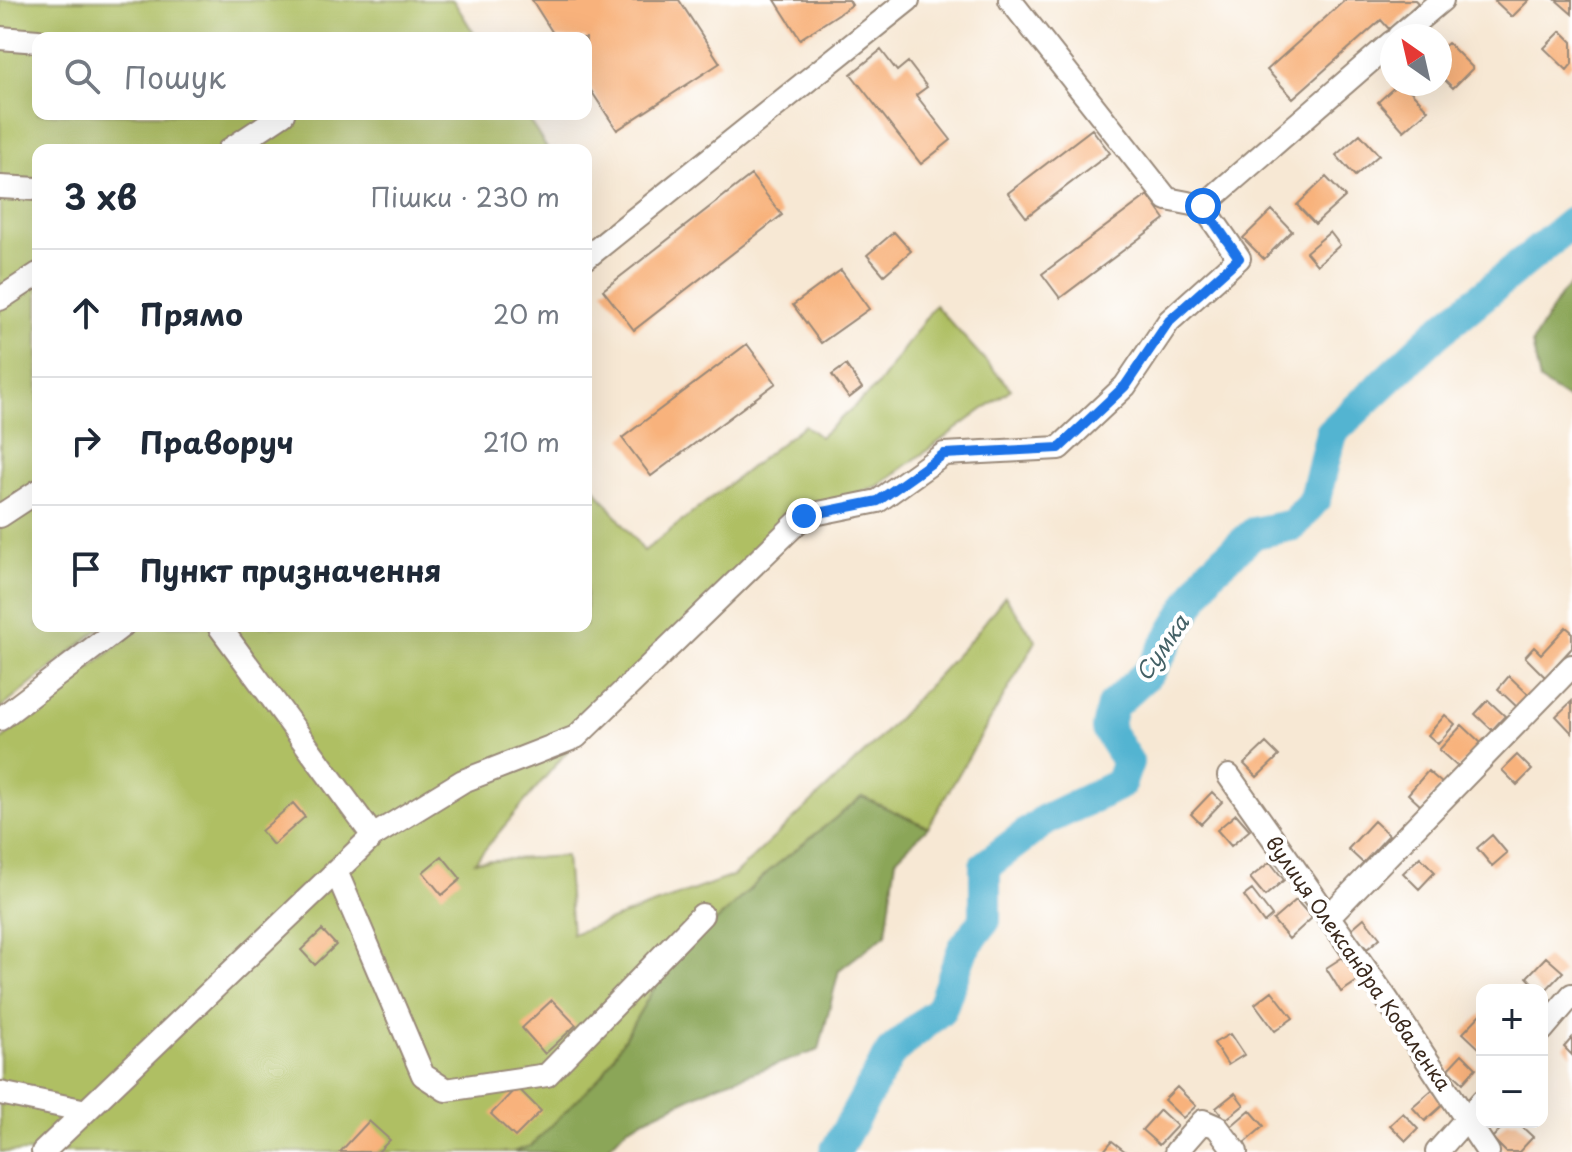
<!DOCTYPE html>
<html lang="uk">
<head>
<meta charset="utf-8">
<style>
	body { margin:0; font-family:"Playpen Sans",sans-serif; background:#f2f2f3; color:#1f2937 }
	.controls { position:absolute; right:24px; bottom:24px; display:grid; overflow:hidden; border-radius:16px; box-shadow:0 8px 32px #0002 }
	.controls button { width:72px; height:72px; display:grid; place-items:center; padding:0; border:0; border-bottom:2px solid #e0e1e3; background:#fff; color:#1f2937; font:40px sans-serif }
	.compass { position:absolute; left:1380px; top:24px; width:72px; height:72px; border-radius:50%; background:#fff; box-shadow:0 8px 32px #0002; rotate:326deg }
	.stop { position:absolute; width:24px; height:24px; margin:-18px; border:6px solid #1a73e8; border-radius:50%; background:#fff }
	.stop.end { background:#1a73e8; border-color:#fff; box-shadow:0 2px 8px #0008 }
	.list { margin:0; padding:0; list-style:none }
	h2 { display:flex; justify-content:space-between; align-items:center; height:104px; margin:0; padding:0 32px; font-size:34px }
	h2 small { font-size:26px; font-weight:400; color:#747a83 }
	.list li { display:grid; grid-template-columns:52px 1fr auto; gap:24px; align-items:center; box-sizing:border-box; height:128px; padding:0 32px; border-top:2px solid #e0e1e3 }
	.list b { display:block; font-size:30px; white-space:nowrap }
	.list em { font-size:26px; font-style:normal; color:#747a83 }
	.icon { flex:none; width:44px; height:44px; fill:none; stroke:currentColor; stroke-width:2; stroke-linecap:round; stroke-linejoin:round }
	.map { position:relative; flex:none; width:1572px; height:1152px; overflow:hidden }
	.search { position:absolute; background:#fff; box-shadow:0 8px 32px #0002; left:32px; top:32px; width:560px; height:88px; display:flex; align-items:center; gap:20px; box-sizing:border-box; padding:0 28px; border-radius:16px; color:#747a83; font-size:30px }
	.panel { position:absolute; background:#fff; box-shadow:0 8px 32px #0002; left:32px; top:144px; width:560px; height:488px; border-radius:16px }
	.map>svg:first-child { display:block }
	.green { fill:#afbf63; stroke:#757440; stroke-width:2 }
	.forest { fill:#8ba659; stroke:#63683c; stroke-width:2 }
	.lines { fill:none; stroke-linecap:round; stroke-linejoin:round }
	.river { stroke:#52b4d1; stroke-width:32 }
	.building { fill:#f8b27b }
	.minor-casing { stroke:#998979; stroke-width:26 }
	.minor { stroke:#fff; stroke-width:22 }
	.route { stroke:#1a73e8; stroke-width:10 }
	.labels { text-anchor:middle; dominant-baseline:central; stroke-width:8; stroke-linejoin:round; paint-order:stroke }
	.street-label { font-size:20px; fill:#3b2a1e; stroke:#fff }
	.water-label { font-size:22px; font-style:italic; fill:#446166; stroke:#fff }
</style>
</head>
<body>
<div class="map">
<svg width="1572" height="1152" viewBox="0 0 1572 1152">
	<rect width="100%" height="100%" fill="#fff"/>
	<filter id="ink" filterUnits="userSpaceOnUse"><feTurbulence type="fractalNoise" baseFrequency=".0125" numOctaves="2"/><feDisplacementMap in="SourceGraphic" scale="16" xChannelSelector="R" yChannelSelector="G"/><feConvolveMatrix kernelMatrix="1 2 1 2 8 2 1 2 1" color-interpolation-filters="sRGB"/></filter>
	<filter id="wash" filterUnits="userSpaceOnUse"><feTurbulence type="fractalNoise" baseFrequency=".006" numOctaves="4" result="noise"/><feDisplacementMap in="SourceGraphic" scale="32" xChannelSelector="R" yChannelSelector="G"/><feGaussianBlur stdDeviation="1.8" result="paint"/><feColorMatrix in="noise" values="0 0 0 0 0 0 0 0 0 0 0 0 0 0 0 0 0 1.4 0 .05"/><feComposite in="paint" operator="in"/></filter>
	<g filter="url(#wash)">
		<rect width="100%" height="100%" fill="#f7e8d4"/>
		<path class="green" d="M0,0H453L477,38H38V114H525L548,150H38V626H103L0,709Z
			M935,305L1011,389L878,486L802,511L579,737L475,861L566,856L572,934L733,876L875,743L974,636L1005,596L1036,641L928,827L862,797L769,871L665,970L603,1074L531,1146L513,1152H0V741L142,626H586V477L644,551L804,425L820,437L877,386Z"/>
		<path class="forest" d="M1572,283V402L1540,381L1532,343L1561,294Z
			M862,797L928,827L896,859L886,934L839,970L819,1050L717,1085L628,1127L604,1152H513L531,1146L603,1074L665,970L769,871Z"/>
		<g class="lines">
			<path class="river" d="M835,1152L891,1052L941,1009L963,949L985,920V866L1045,820L1120,784L1128,762L1107,729L1112,706L1150,671L1209,573L1254,533L1293,525L1315,499L1331,433L1436,334L1572,223"/>
		</g>
		<g id="blocks">
			<path class="building" d="M532,0H679L720,63L617,130L586,83V38H556Z
				M775,0H849L852,5L800,39Z
				M1345,0H1415L1418,3L1389,29L1381,20L1293,98L1267,70Z
				M1494,0H1529L1512,17Z
				M1556,0H1572V14Z
				M1561,31L1572,42V64L1567,70L1544,48Z
				M1448,43L1473,68L1453,88L1440,75V50Z
				M881,50L897,71L908,62L927,87L916,95L951,140L921,164L851,74Z
				M1398,84H1404L1428,110L1404,131L1378,102Z
				M1092,129L1110,153L1026,217L1008,193Z
				M1360,134L1379,155L1355,176L1336,155Z
				M751,175L782,215L634,330L603,290Z
				M1326,177L1345,197L1315,224L1297,205Z
				M1148,195L1165,219L1060,298L1042,274Z
				M1272,210L1292,231L1264,259L1243,238Z
				M894,232L911,251L884,275L867,255Z
				M1330,232L1340,245L1317,265L1306,252Z
				M841,270L869,309L821,343L793,305Z
				M747,344L776,383L651,476L622,438Z
				M846,365L862,388L849,398L832,375Z
				M1566,627L1572,632V648L1545,677L1525,657L1534,647L1541,654Z
				M1509,676L1529,695L1517,707L1498,689Z
				M1488,700L1505,716L1492,730L1475,714Z
				M1572,701V733L1556,716Z
				M1445,715L1455,724L1438,744L1428,735Z
				M1462,725L1481,743L1458,767L1439,750Z
				M1266,743L1279,756L1257,777L1244,764Z
				M1517,755L1532,770L1517,785L1502,770Z
				M1428,771L1443,784L1422,807L1408,794Z
				M1212,792L1222,802L1201,824L1191,814Z
				M293,803L305,817L273,845L261,831Z
				M1236,814L1250,830L1231,846L1217,830Z
				M1374,821L1389,835L1363,863L1348,849Z
				M1492,835L1507,853L1492,866L1477,848Z
				M442,856L461,879L442,895L423,872Z
				M1420,857L1435,872L1419,889L1403,873Z
				M1270,862L1284,880L1265,896L1250,878Z
				M1252,890L1272,916L1264,923L1244,896Z
				M1296,900L1312,918L1289,939L1273,920Z
				M1364,918L1380,938L1367,949L1350,930Z
				M322,930L336,945L315,965L301,950Z
				M1343,957L1359,980L1341,992L1326,968Z
				M1546,957L1563,972L1542,994L1527,977Z
				M1272,991L1293,1018L1275,1031L1255,1004Z
				M552,1000L576,1025L545,1054L522,1028Z
				M1482,1013V1051L1463,1033Z
				M1230,1034L1244,1055L1228,1065L1214,1043Z
				M1572,1038V1055L1564,1047Z
				M1462,1054L1476,1068L1463,1083L1448,1069Z
				M517,1087L541,1111L515,1137L491,1114Z
				M1177,1087L1196,1106L1183,1118L1164,1100Z
				M1432,1090L1444,1104L1425,1121L1412,1107Z
				M1235,1093L1244,1105L1225,1120L1216,1108Z
				M1160,1110L1177,1126L1159,1145L1142,1130Z
				M1250,1110L1264,1126L1244,1143L1230,1127Z
				M1403,1113L1418,1129L1406,1141L1390,1125Z
				M369,1121L390,1140L378,1152H340Z
				M1507,1122H1517L1533,1137L1519,1152H1506L1492,1138Z
				M1112,1141L1126,1152H1103Z"/>
		</g>
	</g>
	<g filter="url(#ink)">
		<use href="#blocks" fill-opacity="0" stroke="#998979" stroke-width="2"/>
		<g class="lines">
			<defs>
				<path id="minor" d="M1010,0L1167,199L1203,206L1392,42
					M1399,36L1442,0
					M0,38L38,41
					M229,150L283,114
					M0,187L38,189
					M586,258L908,0
					M0,299L38,274
					M0,516L38,491
					M219,626L373,836
					M0,719L122,626
					M1229,776L1386,998L1488,1152
					M336,871L423,1075L446,1090L547,1075L702,915
					M1328,917L1572,666
					M1542,1030L1572,995
					M0,1093L86,1111L373,836L463,781L576,737L804,516L878,501L944,454L1059,448L1125,386L1169,321L1239,258L1203,206
					M43,1152L86,1111
					M1176,1152L1203,1121L1217,1127L1236,1152
					M1437,1152L1482,1101"/>
			</defs>
			<use href="#minor" class="minor-casing"/>
			<use href="#minor" class="minor"/>
		</g>
	</g>
	<g class="lines" filter="url(#ink)">
		<path class="route" d="M804,516L878,501L944,454L1059,448L1125,386L1169,321L1239,258L1203,206"/>
	</g>
	<g class="labels">
		<g class="street-label">
			<text transform="translate(1359 963) rotate(55)">вулиця Олександра Коваленка</text>
		</g>
		<g class="water-label">
			<text transform="translate(1161 647) rotate(-55)">Сумка</text>
		</g>
	</g>
</svg>
<div class="controls">
<button>+</button>
<button>−</button>
</div>
<svg class="compass" viewBox="-18 -18 36 36"><path d="M0-13l5 13h-10z" fill="#e53935"/><path d="M0 13l5-13h-10z" fill="#747a83"/></svg>
<div class="stop" style="left:1203px;top:206px"></div>
<div class="stop end" style="left:804px;top:516px"></div>
<div class="search"><svg class="icon" aria-label="search" viewBox="0 0 24 24"><circle cx="10" cy="10" r="6"/><path d="M15 15l6 6"/></svg>Пошук</div>
<section class="panel">
<h2>3 хв<small>Пішки · 230 m</small></h2>
<ul class="list">
<li><svg class="icon" aria-label="ahead" viewBox="0 0 24 24"><path d="M12 20V5M6 11l6-6 6 6"/></svg><div><b>Прямо</b></div><em>20 m</em></li>
<li><svg class="icon" aria-label="right" viewBox="0 0 24 24"><path d="M7 20v-9h11M14 6l5 5-5 5"/></svg><div><b>Праворуч</b></div><em>210 m</em></li>
<li><svg class="icon" aria-label="arrive" viewBox="0 0 24 24"><path d="M6 21V4h12l-3 4 3 4H6"/></svg><div><b>Пункт призначення</b></div></li>
</ul>
</section>
</div>
</body>
</html>
